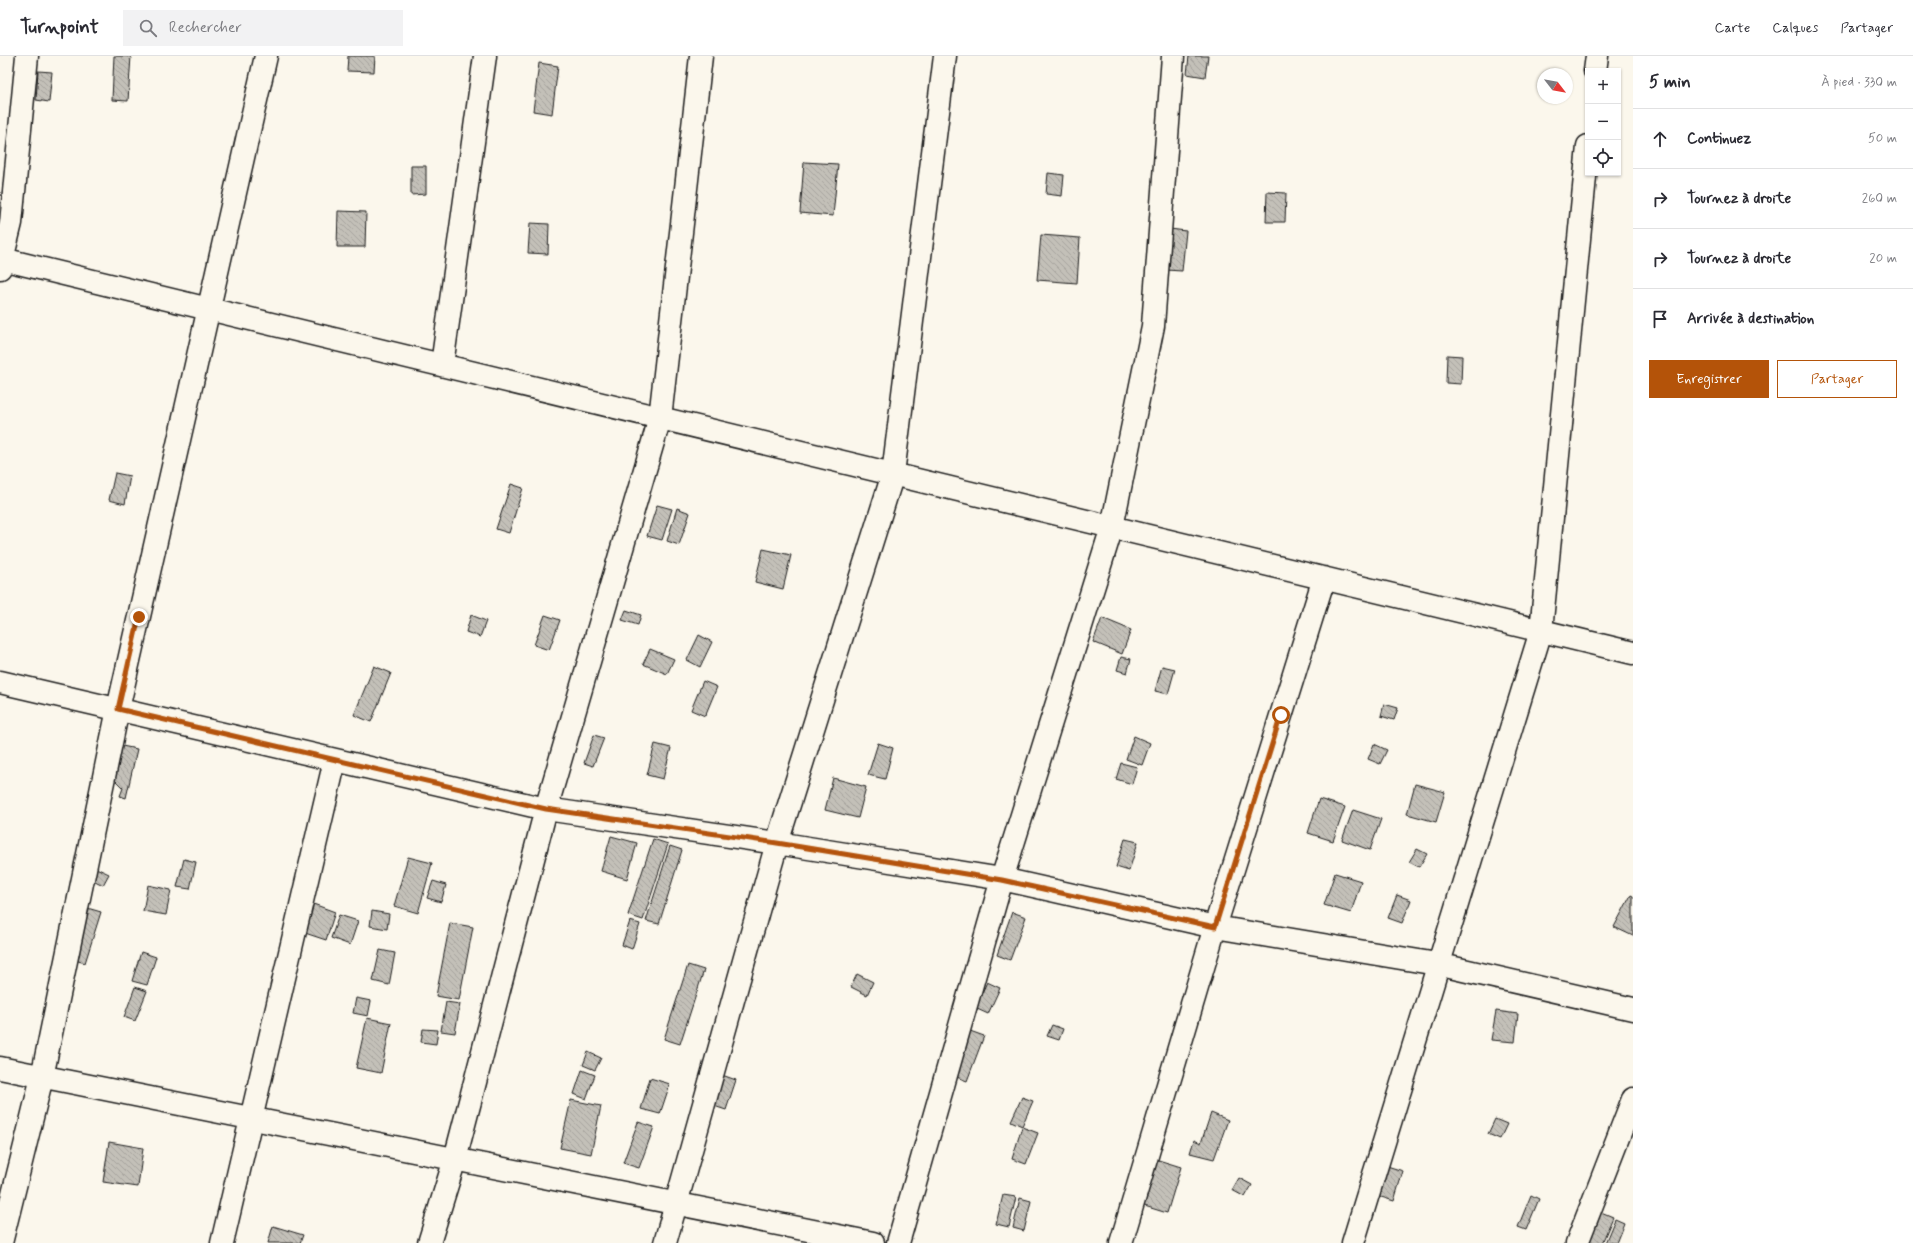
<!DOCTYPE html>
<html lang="fr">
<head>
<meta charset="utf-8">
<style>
	body { margin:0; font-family:Mynerve,sans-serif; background:#f2f2f3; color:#2b2b33 }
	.controls { position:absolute; right:12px; top:12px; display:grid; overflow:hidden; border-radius:0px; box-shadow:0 1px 3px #0004 }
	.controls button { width:36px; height:36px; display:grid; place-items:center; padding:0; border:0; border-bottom:1px solid #e1e1e2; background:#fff; color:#2b2b33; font:20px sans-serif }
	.compass { position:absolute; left:1537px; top:12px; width:36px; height:36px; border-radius:50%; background:#fff; box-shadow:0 1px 3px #0004; rotate:121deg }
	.stop { position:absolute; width:12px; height:12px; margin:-9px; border:3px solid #b45309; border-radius:50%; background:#fff }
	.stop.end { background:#b45309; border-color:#fff; box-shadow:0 1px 4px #0008 }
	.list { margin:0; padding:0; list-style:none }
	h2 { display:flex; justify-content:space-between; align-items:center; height:52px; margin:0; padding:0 16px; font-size:17px }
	h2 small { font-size:13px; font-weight:400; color:#7c7c81 }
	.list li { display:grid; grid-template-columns:26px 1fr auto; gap:12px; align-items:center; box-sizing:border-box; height:60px; padding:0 16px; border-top:1px solid #e1e1e2 }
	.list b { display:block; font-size:15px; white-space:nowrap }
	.list em { font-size:13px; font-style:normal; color:#7c7c81 }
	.actions { display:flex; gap:8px; padding:12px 16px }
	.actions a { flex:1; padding:9px 0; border:1px solid #b45309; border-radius:0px; text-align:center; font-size:14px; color:#b45309 }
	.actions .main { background:#b45309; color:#fff }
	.icon { flex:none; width:22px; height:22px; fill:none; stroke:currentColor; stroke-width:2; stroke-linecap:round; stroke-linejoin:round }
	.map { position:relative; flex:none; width:1633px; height:1187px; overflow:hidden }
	header { display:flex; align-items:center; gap:24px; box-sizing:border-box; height:56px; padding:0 20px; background:#fff; border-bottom:1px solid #e1e1e2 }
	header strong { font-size:19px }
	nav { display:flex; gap:22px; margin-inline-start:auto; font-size:14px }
	.search { width:280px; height:36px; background:#f2f2f3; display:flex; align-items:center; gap:10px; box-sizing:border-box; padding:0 14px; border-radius:0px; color:#7c7c81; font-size:15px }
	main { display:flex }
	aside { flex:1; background:#fff }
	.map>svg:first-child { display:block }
	.building { fill:url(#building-back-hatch); stroke:#1c1c1c }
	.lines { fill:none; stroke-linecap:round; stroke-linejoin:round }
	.street-casing { stroke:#1c1c1c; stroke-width:25 }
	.street { stroke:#fbf7ec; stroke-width:22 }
	.route { stroke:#b45309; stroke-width:5 }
</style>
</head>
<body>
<header>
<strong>Turnpoint</strong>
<div class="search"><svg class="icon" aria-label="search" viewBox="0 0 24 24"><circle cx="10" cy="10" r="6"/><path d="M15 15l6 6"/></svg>Rechercher</div>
<nav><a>Carte</a><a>Calques</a><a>Partager</a></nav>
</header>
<main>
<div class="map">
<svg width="1633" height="1187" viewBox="0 0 1633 1187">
	<defs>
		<pattern id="building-back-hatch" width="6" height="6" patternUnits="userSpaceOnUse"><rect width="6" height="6" fill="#c3c0b8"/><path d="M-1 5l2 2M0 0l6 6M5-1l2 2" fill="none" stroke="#a7a49e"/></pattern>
	</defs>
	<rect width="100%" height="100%" fill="#fbf7ec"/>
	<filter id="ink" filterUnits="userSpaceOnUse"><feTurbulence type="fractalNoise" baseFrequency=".025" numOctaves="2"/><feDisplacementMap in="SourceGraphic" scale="8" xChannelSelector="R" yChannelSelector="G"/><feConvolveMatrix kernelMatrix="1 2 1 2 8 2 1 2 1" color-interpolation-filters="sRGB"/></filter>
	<g filter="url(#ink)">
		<path class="building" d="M114,0H131L128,45L112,44Z
			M348,0H375L374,16L347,15Z
			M1189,0H1208L1205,21L1187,18Z
			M539,7L558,10L552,58L533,55Z
			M38,15L52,16L49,46L36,44Z
			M804,106L838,108L833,160L800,157Z
			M411,110H426V138L411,139Z
			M1048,117L1064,119L1062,140L1046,138Z
			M1267,136L1286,137L1285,166H1266Z
			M338,155L366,156L365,191H337Z
			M530,167L549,168L548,198L528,197Z
			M1170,173L1186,175L1182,215L1166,214Z
			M1041,179L1080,182L1077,227L1037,224Z
			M1447,299L1462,300L1461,328L1446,327Z
			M115,417L130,420L125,448L109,444Z
			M511,428L523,432L509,477L496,473Z
			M657,449L672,453L662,484L647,480Z
			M677,452L690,457L679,489L667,485Z
			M763,493L791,499L783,533L755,526Z
			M626,554L641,559L638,569L622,564Z
			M471,559L486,565L480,581L466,576Z
			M545,559L560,564L549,594L534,589Z
			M1102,562L1131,574L1122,598L1093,586Z
			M699,579L712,586L700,611L687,604Z
			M650,593L674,603L667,618L643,608Z
			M1121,601L1131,603L1127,617L1117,614Z
			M374,610L391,617L371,666L354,659Z
			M1162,610L1175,613L1168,638L1155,635Z
			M703,625L717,631L705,660L691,654Z
			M1384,648L1398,652L1394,664L1381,660Z
			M594,679L604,682L593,710L584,707Z
			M1134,680L1150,687L1142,709L1126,703Z
			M878,687L893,692L885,723L868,719Z
			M655,688L671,692L663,723L647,719Z
			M1374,688L1387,694L1380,708L1368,703Z
			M122,690L137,693L126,742L120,740L123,732L113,722Z
			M1121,707L1137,711L1132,728L1116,723Z
			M833,722L866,731L858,762L825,754Z
			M1415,728L1445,736L1436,766L1407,758Z
			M1319,743L1345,751L1333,785L1308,777Z
			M1353,754L1381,763L1370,794L1342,784Z
			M611,780L637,787L627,823L601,815Z
			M653,783L668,788L643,864L628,859Z
			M1125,783L1138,786L1129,815L1116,811Z
			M670,790L682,794L659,868L646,865Z
			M1417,793L1427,798L1419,811L1409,806Z
			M408,801L432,807L418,857L394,850Z
			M184,803L196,806L190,833L177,831Z
			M94,811L109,818L103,829L89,822Z
			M1335,817L1361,825L1351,857L1324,849Z
			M433,825L446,829L441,846L427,842Z
			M148,829L171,834L166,859L143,855Z
			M1397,839L1411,844L1402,867L1388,862Z
			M1631,839L1633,840V880L1614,871Z
			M308,846L335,856L326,884L299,875Z
			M84,851L101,856L85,907L68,902Z
			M372,855L389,858L387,873L370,870Z
			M1012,856L1026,861L1010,904L997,899Z
			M339,859L358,865L350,889L331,882Z
			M630,865L640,868L632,893L622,889Z
			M450,867L473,871L459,944L436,940Z
			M380,894L395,897L389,929L373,925Z
			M141,896L156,901L147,929L132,925Z
			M688,909L704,914L680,988L664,983Z
			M857,918L873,926L867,939L851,931Z
			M987,926L1000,932L988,958L975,952Z
			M135,931L147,935L135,965L124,961Z
			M356,942L371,945L368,960L353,957Z
			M446,946L460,948L455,977L441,975Z
			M1496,955L1518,958L1515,986L1491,984Z
			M367,962L391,967L381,1017L356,1012Z
			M1052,969L1063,973L1059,984L1047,980Z
			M423,973L438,974L436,988L421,986Z
			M970,975L984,980L967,1025L954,1020Z
			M588,996L601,1002L595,1014L583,1009Z
			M582,1014L595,1019L586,1043L574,1038Z
			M722,1019L736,1024L726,1054L711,1049Z
			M650,1022L670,1028L660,1058L641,1053Z
			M1022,1041L1033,1045L1022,1070L1011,1065Z
			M571,1044L601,1050L591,1098L560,1092Z
			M1211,1057L1228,1064L1214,1103L1190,1097L1194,1084L1201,1087Z
			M1495,1063L1507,1068L1500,1083L1488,1078Z
			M638,1066L654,1071L639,1112L623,1107Z
			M1022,1071L1038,1077L1026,1108L1012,1103Z
			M109,1086L143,1092L138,1131L103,1126Z
			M1152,1102L1181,1111L1167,1157L1138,1148Z
			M1387,1110L1403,1115L1394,1145L1378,1140Z
			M1239,1122L1252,1129L1245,1141L1232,1134Z
			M1003,1139L1016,1141L1009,1171L996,1168Z
			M1531,1139L1539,1143L1526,1174L1518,1171Z
			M1020,1142L1031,1145L1024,1175L1013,1172Z
			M1601,1156L1613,1161L1602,1187H1593L1588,1185Z
			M1615,1163L1624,1167L1616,1187H1605Z
			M273,1170L303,1179L300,1187H268Z"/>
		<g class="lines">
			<defs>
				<path id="street" d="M1595,15L1597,0
					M2,203L1633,597
					M0,212L11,167L27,0
					M442,309L485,0
					M0,626L546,753L777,787L1002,823L1215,871L1437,908L1633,953
					M0,1012L873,1187
					M1,1187L42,1021L118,653L266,0
					M222,1187L335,704
					M429,1187L455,1103L546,753L660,362L701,0
					M665,1187L777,787L893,418L945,0
					M898,1187L1002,823L1112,471L1153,270L1173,0
					M1121,1187L1215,871L1324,522
					M1353,1187L1541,575L1588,90
					M1577,1187L1633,1043"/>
			</defs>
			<use href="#street" class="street-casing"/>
			<use href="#street" class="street"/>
		</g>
	</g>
	<g class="lines" filter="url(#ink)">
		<path class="route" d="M139,561L118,653L546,753L777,787L1002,824L1215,871L1281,659"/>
	</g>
</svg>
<div class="controls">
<button>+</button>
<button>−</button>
<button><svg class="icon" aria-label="locate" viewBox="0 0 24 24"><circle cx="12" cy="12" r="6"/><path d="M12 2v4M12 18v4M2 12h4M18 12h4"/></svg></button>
</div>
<svg class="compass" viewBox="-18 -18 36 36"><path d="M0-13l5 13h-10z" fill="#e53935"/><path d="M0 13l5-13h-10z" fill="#7c7c81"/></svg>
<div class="stop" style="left:1281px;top:659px"></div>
<div class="stop end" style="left:139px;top:561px"></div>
</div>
<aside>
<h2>5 min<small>À pied · 330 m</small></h2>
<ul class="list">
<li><svg class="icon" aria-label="ahead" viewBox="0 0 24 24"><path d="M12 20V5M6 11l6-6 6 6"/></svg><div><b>Continuez</b></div><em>50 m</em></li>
<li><svg class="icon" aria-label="right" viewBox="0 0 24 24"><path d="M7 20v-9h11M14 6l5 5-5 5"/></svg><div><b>Tournez à droite</b></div><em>260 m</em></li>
<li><svg class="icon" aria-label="right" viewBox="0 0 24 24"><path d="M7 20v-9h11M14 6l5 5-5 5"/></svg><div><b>Tournez à droite</b></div><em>20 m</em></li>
<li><svg class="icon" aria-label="arrive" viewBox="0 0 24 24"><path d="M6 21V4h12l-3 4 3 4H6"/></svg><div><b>Arrivée à destination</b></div></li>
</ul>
<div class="actions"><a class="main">Enregistrer</a><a>Partager</a></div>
</aside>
</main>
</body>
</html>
